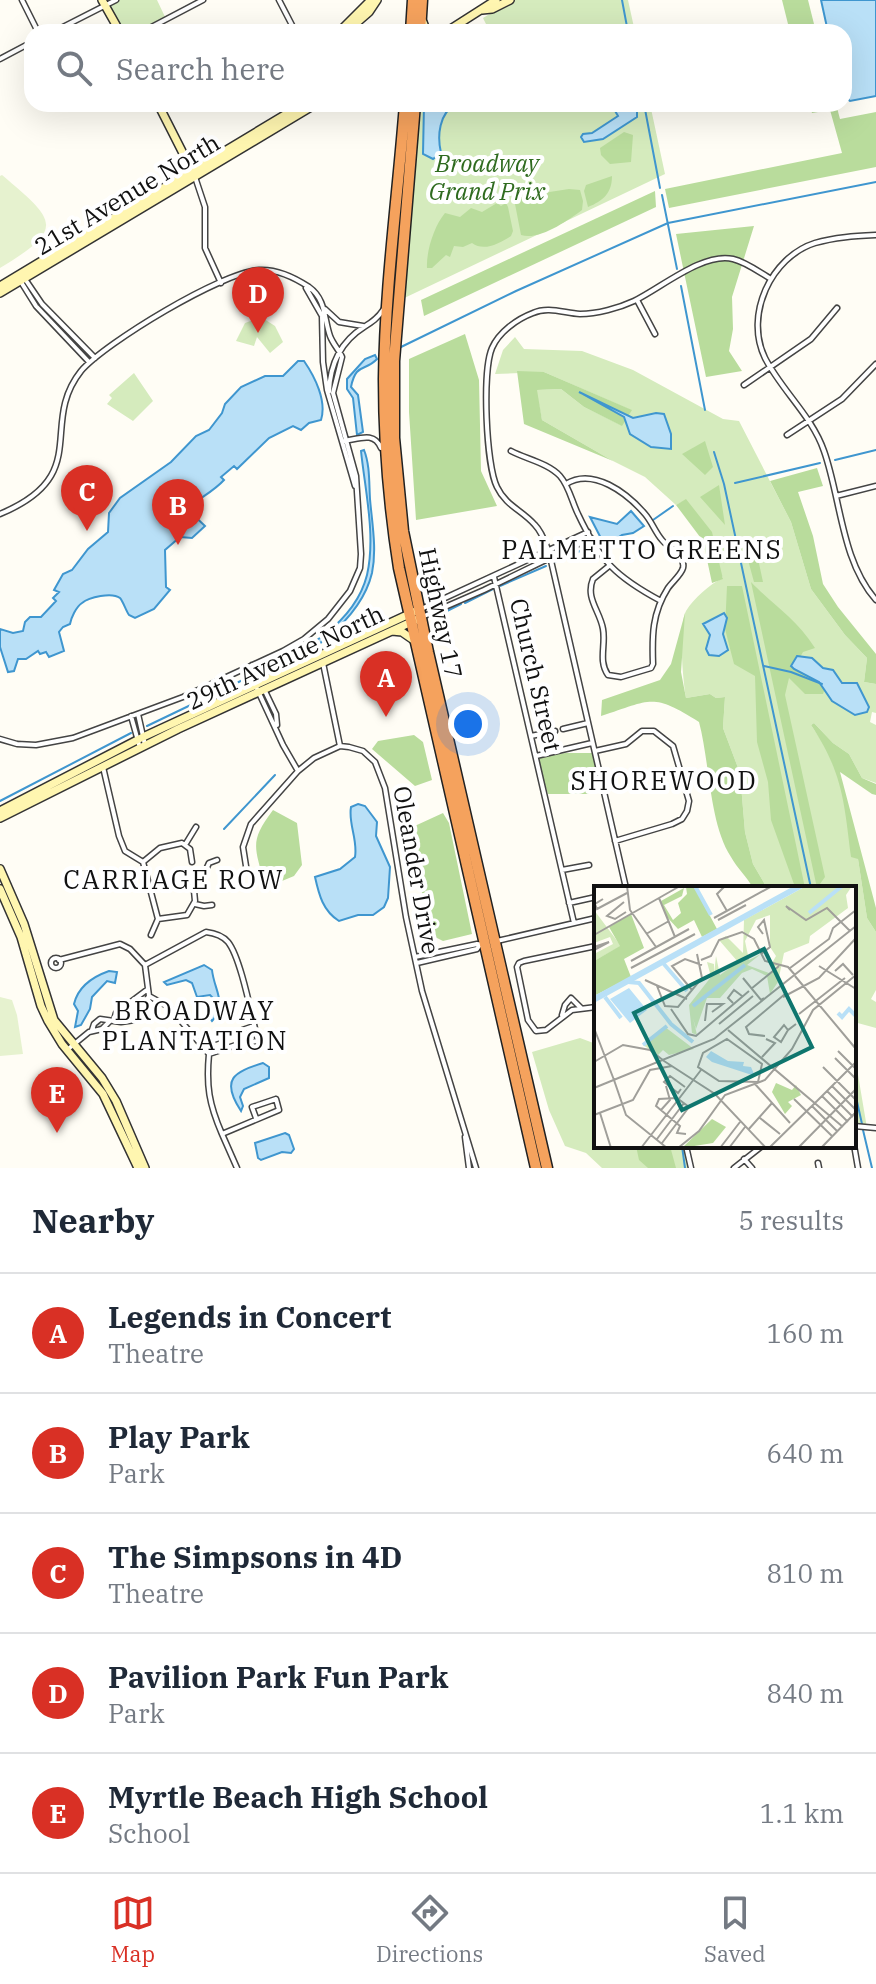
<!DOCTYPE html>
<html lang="en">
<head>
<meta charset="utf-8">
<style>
	body { margin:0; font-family:"IBM Plex Serif",serif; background:#f6f6f7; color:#1f2937 }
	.you { position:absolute; left:468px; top:724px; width:28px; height:28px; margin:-20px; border:6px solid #fff; border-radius:50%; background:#1a73e8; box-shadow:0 0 0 12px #1a73e833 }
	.badge { display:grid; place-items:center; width:52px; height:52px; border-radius:50%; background:#d93025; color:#fff; font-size:26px; font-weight:700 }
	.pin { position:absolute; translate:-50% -66px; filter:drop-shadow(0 2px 4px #0008) }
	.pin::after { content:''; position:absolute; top:42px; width:28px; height:24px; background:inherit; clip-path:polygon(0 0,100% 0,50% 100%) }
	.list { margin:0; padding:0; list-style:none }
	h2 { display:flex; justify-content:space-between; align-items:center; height:104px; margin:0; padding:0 32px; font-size:34px }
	h2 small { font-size:26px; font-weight:400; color:#747a83 }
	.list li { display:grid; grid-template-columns:52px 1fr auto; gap:24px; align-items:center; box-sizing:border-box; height:120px; padding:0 32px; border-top:2px solid #e0e1e3 }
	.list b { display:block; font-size:30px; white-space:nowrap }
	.list p { margin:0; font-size:26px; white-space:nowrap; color:#747a83 }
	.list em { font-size:26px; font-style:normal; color:#747a83 }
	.icon { flex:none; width:44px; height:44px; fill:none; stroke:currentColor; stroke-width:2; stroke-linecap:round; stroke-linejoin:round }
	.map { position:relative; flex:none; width:876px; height:1168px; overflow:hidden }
	.search { position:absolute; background:#fff; box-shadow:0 8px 32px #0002; left:24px; right:24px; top:24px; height:88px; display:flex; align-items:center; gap:20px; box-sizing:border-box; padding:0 28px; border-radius:24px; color:#747a83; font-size:30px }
	.sheet { height:704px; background:#fff }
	nav { display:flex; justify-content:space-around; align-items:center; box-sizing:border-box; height:112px; border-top:2px solid #e0e1e3; background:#fff; font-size:22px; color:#747a83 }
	nav a { display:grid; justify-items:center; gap:4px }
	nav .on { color:#d93025 }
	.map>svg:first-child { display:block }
	.green { fill:#d5ebbd }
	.forest { fill:#b9dc9c }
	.pitch { fill:#e6f2cf }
	.water { fill:#b9e0f7; stroke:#3f96cf; stroke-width:2 }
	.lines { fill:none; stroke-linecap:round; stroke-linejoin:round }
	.stream { stroke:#3f96cf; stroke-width:2 }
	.street-tunnel { stroke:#dbdad3; stroke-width:4; stroke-dasharray:4 2; stroke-linecap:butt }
	.street-casing { stroke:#444; stroke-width:7 }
	.secondary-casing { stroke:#333; stroke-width:10 }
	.highway-casing { stroke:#222; stroke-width:13 }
	.street { stroke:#fff; stroke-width:4 }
	.secondary { stroke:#fff6b0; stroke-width:7 }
	.highway { stroke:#f5a25d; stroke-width:10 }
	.labels { text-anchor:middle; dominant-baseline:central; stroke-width:8; stroke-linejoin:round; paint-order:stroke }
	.park-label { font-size:24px; font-style:italic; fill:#2f6b1f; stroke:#fff }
	.street-label { font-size:24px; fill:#111; stroke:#fff }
	.neighbourhood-label { font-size:26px; letter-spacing:2px; fill:#111; stroke:#fff }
	.inset-river { fill:none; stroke:#b9e0f7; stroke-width:4 }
	.inset-road { fill:none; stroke:#a09f9a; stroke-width:2 }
	.view { fill:#0f766e; fill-opacity:0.15; stroke:#0f766e; stroke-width:4 }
	.inset-edge { fill:none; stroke:#111; stroke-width:4 }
</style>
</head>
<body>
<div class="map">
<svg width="876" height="1168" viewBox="0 0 876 1168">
	<rect width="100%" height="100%" fill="#fffdf5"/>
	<path class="green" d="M116,0H157L166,19L142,32H120L105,5Z
		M513,0H628L635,32H490L483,18Z
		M422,104L444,106L448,104H650L665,174L398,301Z
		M261,317L275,326L283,342L270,353L257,337L254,346L236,341L245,323Z
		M515,337L524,349L582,351L633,370L723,419L739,421L791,522L811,589L845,635L867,658L864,682L876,684V713L872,712L870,722L876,725V783L862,778L849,754L833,743L814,723L811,725L825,746L842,785L858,859L867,918L876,932V990L871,999L876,1002V1028L854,1022V888H767L753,864L745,832L740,773L723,728L725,697L716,698L710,694L686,698C683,681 678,626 686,611C694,598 710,584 723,578L686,500L676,505L645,477L613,461L542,420L536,390L561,389L584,407L621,425L631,410L544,372L495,374L503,350Z
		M134,373L153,401L133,421L107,404L112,398L109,395Z
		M580,1038L596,1044V1146H686L691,1168H602L586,1153L565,1146L549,1110L532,1052Z
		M854,1051L867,1128L856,1126L854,1118Z"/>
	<path class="forest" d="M782,0H808L816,32H790Z
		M809,104H836L840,119L876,112V167L669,208L665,189L842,153L830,110L812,113Z
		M624,132L633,135L631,162L610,164L601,155L600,148Z
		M612,176C612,193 603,201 588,207L584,191L586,185Z
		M569,189L580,190L583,201L582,210C567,221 539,241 521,235L515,204L517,197Z
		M655,191L656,207L424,316L421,300Z
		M497,203L501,206L506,203L508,207L513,231L511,236C500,243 484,252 472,243L463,247L454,246L450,257L446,255L432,268H427C426,252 434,226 445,213L460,217L471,208L482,212Z
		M754,226L732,297L733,329L729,351L742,371L706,377L676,234Z
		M465,334L479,380L481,471L497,506L416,520L409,412V359Z
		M517,371L544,372L632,410L622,426L584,407L561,389L537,390L542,420L613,461L524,424Z
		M705,441L713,467L705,475L682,454Z
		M817,468L823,486L798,492L813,536L823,584L838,607L876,654V684L864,682L867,658L845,635L811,589L791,522L770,481Z
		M719,485L725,525L700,497Z
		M686,499L712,532L723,579L712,583L703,541L676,505Z
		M742,538L754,540L763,582H754Z
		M751,582C775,607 795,617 815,648L803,652L799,659L827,683L823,694H805L789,678L785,695L825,877L817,888Z
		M727,586H742L805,888L795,887L771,820L768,782L757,742L755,676L734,664L725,629Z
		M685,613L681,672L686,698L710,694L716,698L725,697L723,728L740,773L745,832L753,864L767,888H753C747,877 737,868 731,857C709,823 710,763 699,722C652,692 651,700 601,716L602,700L660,680L671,664Z
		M814,723L833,743L849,754L862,778L876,784V795L872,794L840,772L876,908V932L867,918L858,859L851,857C844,802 843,773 811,725Z
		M414,735L423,742L432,780L415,786L372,749L378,741Z
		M566,753H596L597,785L593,794H548L536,756Z
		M273,810L297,823L302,865L294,876L270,886L264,883C255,846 249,842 273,810Z
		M443,813L449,823L472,934L443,941L433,936L406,830Z
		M636,1146H670L676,1168H648L639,1160Z"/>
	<path class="pitch" d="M2,175C56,221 66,228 0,268V176Z
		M0,997L12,1000L17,1015L23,1054L0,1056Z"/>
	<path class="water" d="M821,0H876V96L850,101L844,96V32H828Z
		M424,104H441L445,107L456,104C439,113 437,136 441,153L433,159L423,154Z
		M611,104H615L618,110L637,107V117L603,139L584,142L581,137L583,134L592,133L618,116Z
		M375,355L377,359C365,372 356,362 351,387L358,395L363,432L357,435L353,398L347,389V379L365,359Z
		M298,361H304C315,377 327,401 321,420L309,423L301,430L293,426L269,438L237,469L234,466L221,477L224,480C213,492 199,498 187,509L205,526L192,538L180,537L165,550L166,587L170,590L154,609L135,618L129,615C126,611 123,601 120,598C112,592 89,597 82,603C76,607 71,618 70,624L63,627L59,632L64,651L49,657L46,652L40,654L38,651L26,659H18L14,671L8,672L0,647V629L13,633L23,631L25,622L30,617H41L56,601L53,598L59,592L54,590L63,574L72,570L88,549L108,532L109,513L120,498L171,462L196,436L209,430L222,413L225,404L241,387L265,376H283Z
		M579,392L633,418L656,413L664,414L671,434V449L651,447L630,434L624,417Z
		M364,450C370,465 369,483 370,499C372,523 377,549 372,573C361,619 304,663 261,672L260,670C302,654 355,623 367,575C376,536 365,490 361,451Z
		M631,511L644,526L633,533L622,535L605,546L590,517L617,524Z
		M724,613L727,618L723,634L728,650L719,656L709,655L706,649L710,635L703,624Z
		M797,656L812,658L823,668L833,670L842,683H857L869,707L867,712L855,715L832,701L819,682L794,669L791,666Z
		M358,804L365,806L377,822L376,836L390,867L388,898L384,907L373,915H358L339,921C323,911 319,895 315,877L340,869L355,857C358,839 348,824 351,807Z
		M204,965L212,970C214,990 228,1004 212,1021L209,1017L214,999L210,995L197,997L192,983L186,980L167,985L164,982Z
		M109,971L117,972L115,983L107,981L92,997L90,1009L81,1025L75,1027L78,1011L74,1004C78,987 92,977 109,971Z
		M263,1063L269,1067V1078L244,1089L240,1097L243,1106L241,1111C220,1079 234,1072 263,1063Z
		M285,1133L289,1135L294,1149L291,1153L282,1152L261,1160L258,1158L255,1143Z"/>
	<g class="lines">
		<path class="stream" d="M622,0L628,32
			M644,104L660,188
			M662,195L677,269
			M681,286L705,410
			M401,347L516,291L668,223L876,182
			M714,452L724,484L811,888
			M835,460L876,450
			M735,483L820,463
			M653,520L673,506
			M556,562L589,547
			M500,586L546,566
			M465,603L493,589
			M437,616L461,604
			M764,666L791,672L822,684
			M147,726L247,678
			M0,801L131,733
			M224,829L275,775
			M854,1088L862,1124
			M863,1130L872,1168
			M682,1146L685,1168"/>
		<path class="street-tunnel" d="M97,1024L100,1022
			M99,1027L102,1025"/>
		<defs>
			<path id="street" d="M22,0L38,32
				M279,0L294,29L292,32
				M53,32L116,0
				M142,32L203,0
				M0,59L32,42
				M195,177L205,207V248L221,283
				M876,235C856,236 835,237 815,243C771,257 744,315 765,358C782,391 812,416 824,451C841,499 841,560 876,600
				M25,279L42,304L95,358
				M21,282L36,306L89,362
				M306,288L322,316L323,362L327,390L355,486
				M637,300L655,334
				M325,309L339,322L363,326
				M744,385L811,339L837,308
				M329,392C330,364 340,342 364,327C372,322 378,318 383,310
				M787,435L842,399L876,364
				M344,441C359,439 374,431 381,448
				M511,451C526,459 548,463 560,476C569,486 572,502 578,514C600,561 616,577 661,601
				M566,484C593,467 627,493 645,514C652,522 655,532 662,540C668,548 686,556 683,568C681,575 672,582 668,588C652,613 652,636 653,664L651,668L621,677L608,675C598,661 606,645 603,629C600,611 585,598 593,579L609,566
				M836,496L876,486
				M0,514C94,475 38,425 81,371C105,343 222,272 259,270C278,269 294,277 309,287C326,299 324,319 330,336C333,344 339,350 342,357L333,393L356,476L361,554L360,568L350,591L328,619L304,639L283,651L183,697L73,738L36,745L17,744L0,739
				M494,577L574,923
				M419,610L588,532
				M422,617L484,590L591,538
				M323,663L340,746
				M252,665L260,681
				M247,667L283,745L298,771
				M264,689L276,714L277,725
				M138,714L145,745
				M131,716L140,748
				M563,729L588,723
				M531,736L555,731
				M595,751L626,744L642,731H654L673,746L689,801L687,811L682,819L672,824L615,841
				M536,756L592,743
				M103,767L119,836L125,851L143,862L158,919L187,915L195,901L193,880L204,874L209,863L217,860
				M185,845L196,827
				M143,862L160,848L182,843L190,849L192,862
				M246,866L243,847L251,824L298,771L314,758L340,746L349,747L363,751L375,762L385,788L406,917L422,991L476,1168
				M562,870L589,865
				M626,888L549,552C545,542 542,532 535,525C522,510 506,506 497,487C486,465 482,371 492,348C499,332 517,319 533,313C548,306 564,313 580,314C597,314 619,308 634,301C661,288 703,252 733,259C746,262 759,272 771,279
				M569,903L596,897
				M195,904L204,906L212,905
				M151,935L158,919
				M497,941L596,918
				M596,946L524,961L519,963L517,967L528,1020L536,1031L546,1030L572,1010L596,1007
				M415,957L477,944L485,945
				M51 963a5 5 0 1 1 10 0a5 5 0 1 1-10 0Z
				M59,960L120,944L130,949L145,965
				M417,963L477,949L479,946
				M562,1015L565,1005L571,998L581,1008
				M114,1020L116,1013L148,989
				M92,1030L94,1024L100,1019L121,1022L135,1020L149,996
				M202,1044L254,1026
				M67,1050L89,1032L102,1029L110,1021
				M209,1054L169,1007L149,996L145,965L206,932C214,933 222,935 228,942C241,958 252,1018 258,1041L242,1043L209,1054C206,1086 209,1104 222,1134
				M854,1126L876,1128
				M465,1137L469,1168
				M854,1145L858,1168
				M686,1146L691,1168
				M744,1159L752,1168
				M818,1163L819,1168
				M237,1168L222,1134L279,1110L276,1099L252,1107L256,1118
				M734,1168L762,1146"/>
			<path id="secondary" d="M102,0L120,32
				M482,10L492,9L510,0
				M423,22L426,30L438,31
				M339,32L371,0
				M346,32L369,12L377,0
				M446,32L496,0
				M158,104L193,173
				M0,286L303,104
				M0,293L316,104
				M392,631L402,632L415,641
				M0,811L143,737L418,610
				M0,818L178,729L420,618
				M0,869L24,924L54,1020L102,1078L116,1101L145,1168
				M0,889L21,937L41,1006L48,1021L62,1044L103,1094L138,1168"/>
			<path id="highway" d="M411,32L413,0
				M420,32L422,0
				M405,104C398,195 385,287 384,379C384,442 389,505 399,568L536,1168
				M415,104L394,361V438L403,531L428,652L547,1168"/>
		</defs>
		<use href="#street" class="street-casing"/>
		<use href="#secondary" class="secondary-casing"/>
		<use href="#highway" class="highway-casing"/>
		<use href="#street" class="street"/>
		<use href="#secondary" class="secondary"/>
		<use href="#highway" class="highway"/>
	</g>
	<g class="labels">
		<g class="park-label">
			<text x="487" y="163">Broadway<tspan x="487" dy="28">Grand Prix</tspan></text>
		</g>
		<g class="street-label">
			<text transform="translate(127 194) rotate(-31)">21st Avenue North</text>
			<text transform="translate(441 613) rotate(78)">Highway 17</text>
			<text transform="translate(285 657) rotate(-25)">29th Avenue North</text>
			<text transform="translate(536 675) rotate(77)">Church Street</text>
			<text transform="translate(417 870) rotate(80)">Oleander Drive</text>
		</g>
		<g class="neighbourhood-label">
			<text x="642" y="549">PALMETTO GREENS</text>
			<text x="664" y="780">SHOREWOOD</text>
			<text x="174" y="879">CARRIAGE ROW</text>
			<text x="195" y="1010">BROADWAY<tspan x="195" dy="30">PLANTATION</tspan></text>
		</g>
	</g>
	<g transform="translate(594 886)">
		<rect width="262" height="262" fill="#fffdf5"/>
		<path d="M212,0H258L252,9L254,22L216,50L215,57L190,67L184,96L176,108L173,90L158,83L148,87L126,112H113L102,143L99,132L103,149L98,147L95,119L117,91L113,76L120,78V88L122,70L126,89L144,76L125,54L132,50L149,67L150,34ZM176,29V61L182,70L177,79L184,81L175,87L153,79L167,68L155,74L151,55L162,34ZM0,24L27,60L0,75V68L19,58L16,51L0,57ZM71,141L100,163L75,169L69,164L64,169L49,159Z" fill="#d5ebbd" fill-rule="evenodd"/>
		<path d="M100,0L123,43L108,51L100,34L84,43L72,30L67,15L90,2L88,10L70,19L79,34L87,27L84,17L93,8L92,1ZM37,28L50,62L30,73L37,91L0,110V75L26,60L15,41ZM182,197L198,204L202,199L207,209L194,216L198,220L191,228L178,206ZM118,233L132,241L119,257L88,262Z" fill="#b9dc9c"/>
		<path d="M200,0H212L0,117V110ZM35,102L53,124L36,137L16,113ZM117,165L134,175L150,176L149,180L157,181L161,190L118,176L112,171Z" fill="#b9e0f7"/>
		<path class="inset-river" d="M101,0L117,29M215,27L248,0M69,77L93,105M34,96L45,97L77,138L99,156M11,111L27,132M99,120L151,79M244,127L248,131L255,123L262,130M49,159L73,140"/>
		<path class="inset-road" d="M33,0L36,24L62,61M131,0L123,8L133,25M65,12L81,51M9,13L1,18L3,23L33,7M30,16L13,30L21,33L32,26M196,24L192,20L212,34L233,22L256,45M120,32L178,0M124,34L152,19M52,48L75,35M0,49L86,0M0,61L15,56L0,64M167,68L176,61L170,34L164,41L169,48M107,74L117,70L125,54L148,46L160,53L171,75L194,81L201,89M37,75L95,43M225,80L262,103M37,82L101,48M196,82L235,53L239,42L262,24M241,85L249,78L259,89M201,90L262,163M149,92L167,114L170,112M51,94L93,113M63,100L71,120L84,121L108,92L103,68M157,103L185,80M98,104L78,80L91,73L108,79M189,111L225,92L262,52M139,117L134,112L140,104L148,110M77,123L94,148L102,150L155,105M205,128L251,92M111,135L113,118H129L118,126M125,138L159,110M0,142L20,194M134,144L249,241M194,144L187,156L180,151L190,139L194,144L202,138M171,150L155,148L152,141L191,108M133,153L168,178L164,196L125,195L104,181L109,167ZM244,165L262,183M168,171L181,157L172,153M241,172L262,193M70,175L121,208L172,262M0,176L29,159L56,164L70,175M229,181L262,214M20,194L32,229L73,262M161,198L196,237M238,200L262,224M0,202L120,153L262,40M87,203L84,207L70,196L76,190L91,201M233,205L259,231M228,210L254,236M83,212L65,213L62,220L86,240L83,247L92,248M200,213L239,251M223,215L262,176M218,220L244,246M67,224L76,214L72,200M6,227L17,262M0,229L39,214L56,184L78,180M166,232L186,248M154,244L178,217M63,253L90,217M68,257L95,221L83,212M47,262L107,184M84,262L105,245L131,209L171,194L198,163L219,124L262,89M126,262L146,236M135,262L151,241M175,262L223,215M204,262L262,203M227,262L262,226"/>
		<path class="view" d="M170,63L218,161L88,224L40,127Z"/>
		<rect width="262" height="262" class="inset-edge"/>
	</g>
</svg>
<div class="you"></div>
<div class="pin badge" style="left:386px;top:717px">A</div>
<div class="pin badge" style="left:178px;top:545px">B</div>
<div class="pin badge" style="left:87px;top:531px">C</div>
<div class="pin badge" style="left:258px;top:333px">D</div>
<div class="pin badge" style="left:57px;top:1133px">E</div>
<div class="search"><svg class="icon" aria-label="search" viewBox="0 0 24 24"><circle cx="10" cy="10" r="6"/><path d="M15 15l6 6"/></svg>Search here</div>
</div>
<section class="sheet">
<h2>Nearby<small>5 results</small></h2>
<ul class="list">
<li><span class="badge">A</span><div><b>Legends in Concert</b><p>Theatre</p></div><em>160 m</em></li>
<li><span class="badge">B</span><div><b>Play Park</b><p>Park</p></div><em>640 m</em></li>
<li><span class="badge">C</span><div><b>The Simpsons in 4D</b><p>Theatre</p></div><em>810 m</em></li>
<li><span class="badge">D</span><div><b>Pavilion Park Fun Park</b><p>Park</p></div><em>840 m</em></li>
<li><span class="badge">E</span><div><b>Myrtle Beach High School</b><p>School</p></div><em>1.1 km</em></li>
</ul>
</section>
<nav>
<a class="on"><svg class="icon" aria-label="map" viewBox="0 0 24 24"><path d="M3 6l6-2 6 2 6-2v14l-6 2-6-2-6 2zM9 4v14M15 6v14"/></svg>Map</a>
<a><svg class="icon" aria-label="directions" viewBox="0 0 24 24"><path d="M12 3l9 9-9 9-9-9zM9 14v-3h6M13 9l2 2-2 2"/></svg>Directions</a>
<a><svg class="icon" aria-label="saved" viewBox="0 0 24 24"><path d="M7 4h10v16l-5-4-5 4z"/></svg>Saved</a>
</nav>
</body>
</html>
